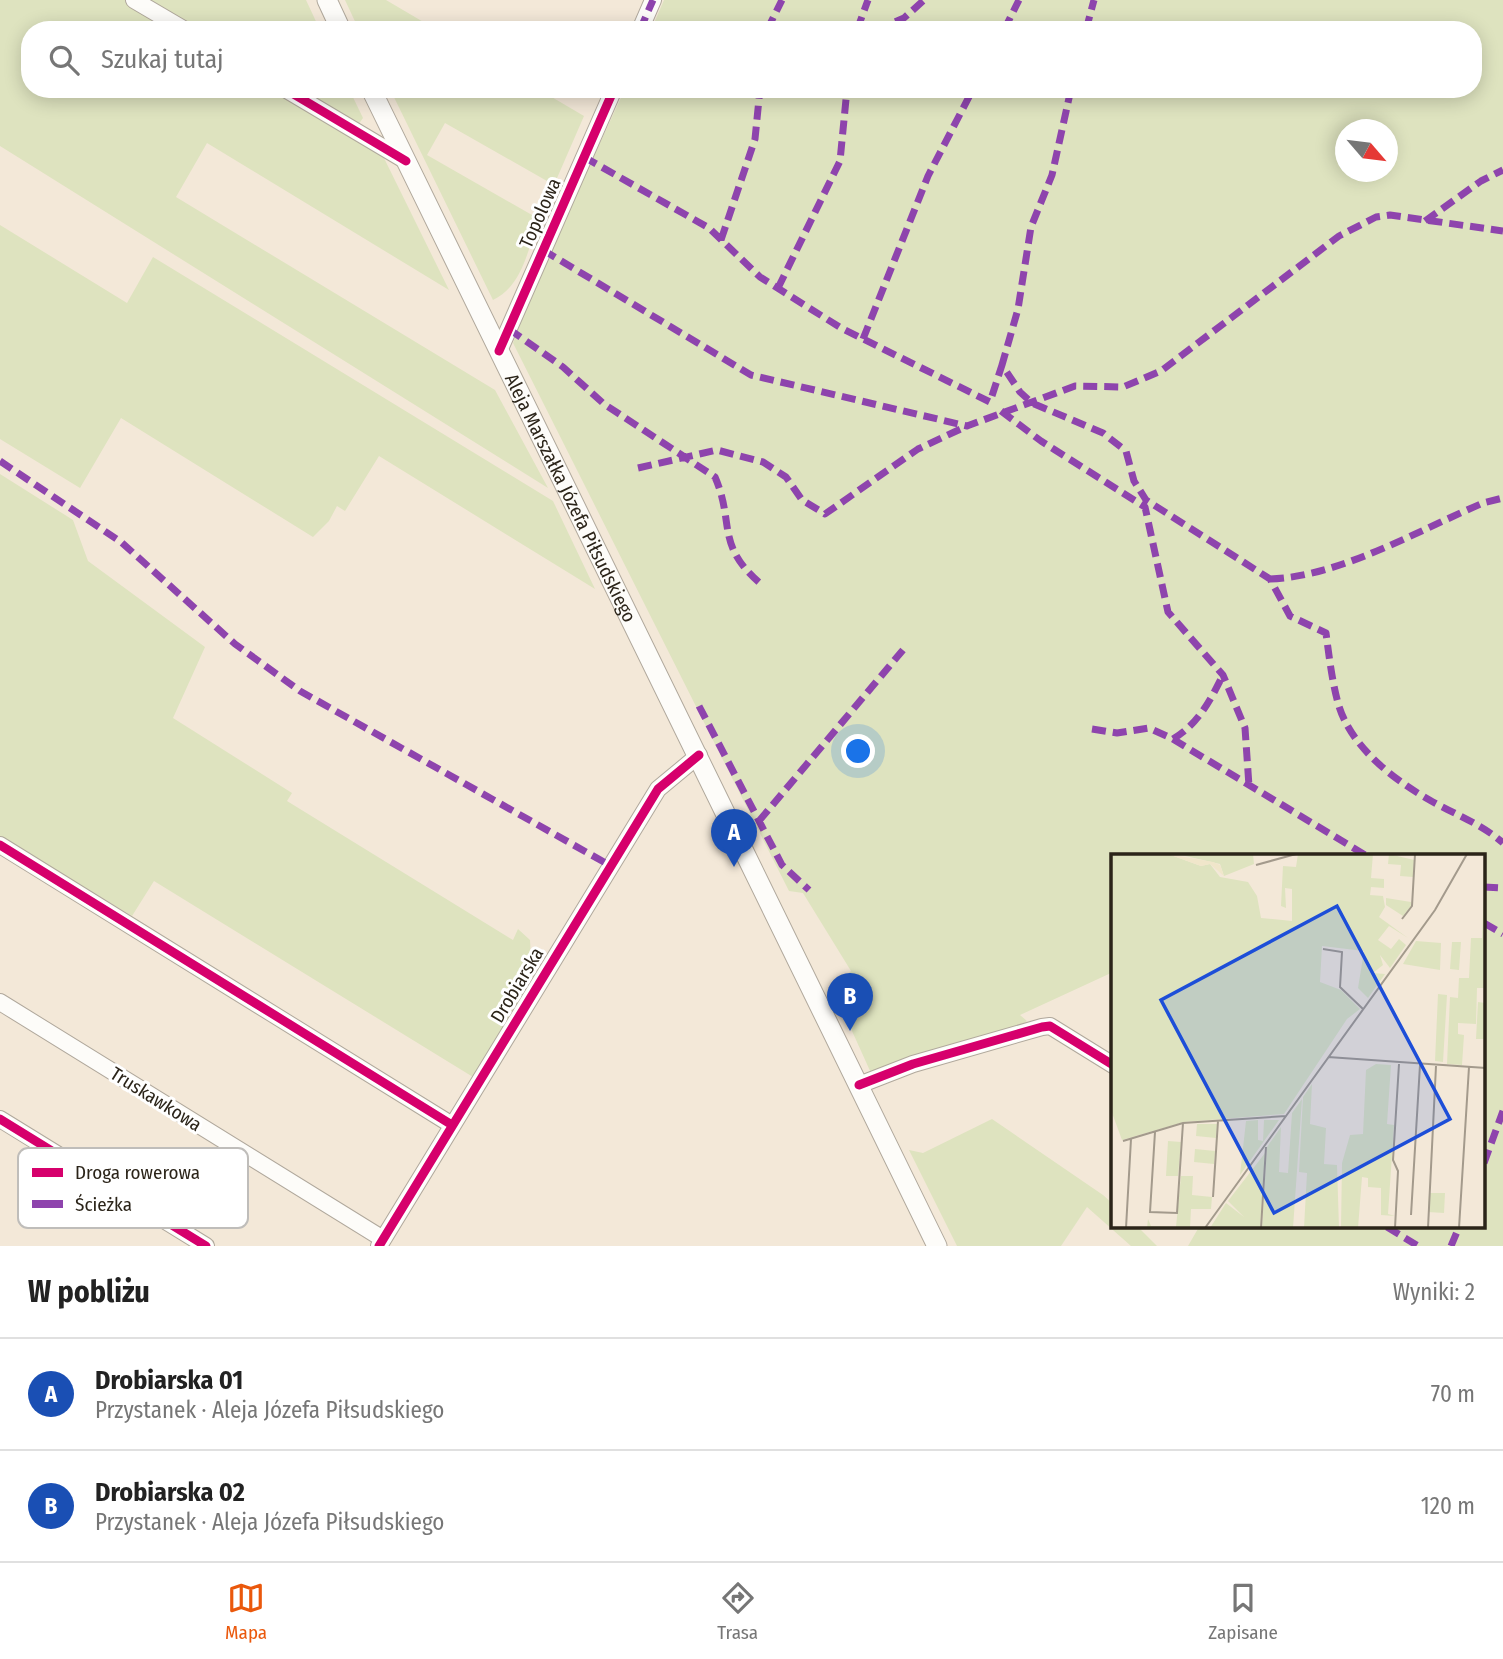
<!DOCTYPE html>
<html lang="pl">
<head>
<meta charset="utf-8">
<style>
	body { margin:0; font-family:"Fira Sans Condensed",sans-serif; background:#f2f2f2; color:#222 }
	.compass { position:absolute; left:1335px; top:119px; width:63px; height:63px; border-radius:50%; background:#fff; box-shadow:0 4px 18px #0003; rotate:118deg }
	.you { position:absolute; left:859px; top:752px; width:24px; height:24px; margin:-18px; border:5px solid #fff; border-radius:50%; background:#1a73e8; box-shadow:0 0 0 10px #1a73e833 }
	.badge { display:grid; place-items:center; width:46px; height:46px; border-radius:50%; background:#ea580c; color:#fff; font-size:23px; font-weight:700 }
	.pin { position:absolute; translate:-50% -58px; filter:drop-shadow(0 2px 4px #0008) }
	.pin::after { content:''; position:absolute; top:37px; width:24px; height:21px; background:inherit; clip-path:polygon(0 0,100% 0,50% 100%) }
	.list { margin:0; padding:0; list-style:none }
	h2 { display:flex; justify-content:space-between; align-items:center; height:91px; margin:0; padding:0 28px; font-size:30px }
	h2 small { font-size:23px; font-weight:400; color:#767676 }
	.list li { display:grid; grid-template-columns:46px 1fr auto; gap:21px; align-items:center; box-sizing:border-box; height:112px; padding:0 28px; border-top:2px solid #e0e0e0 }
	.list b { display:block; font-size:26px; white-space:nowrap }
	.list p { margin:0; font-size:23px; white-space:nowrap; color:#767676 }
	.list em { font-size:23px; font-style:normal; color:#767676 }
	.icon { flex:none; width:38px; height:38px; fill:none; stroke:currentColor; stroke-width:2; stroke-linecap:round; stroke-linejoin:round }
	.map { position:relative; flex:none; width:1503px; height:1246px; overflow:hidden }
	.search { position:absolute; background:#fff; box-shadow:0 4px 18px #0003; left:21px; right:21px; top:21px; height:77px; display:flex; align-items:center; gap:18px; box-sizing:border-box; padding:0 24px; border-radius:28px; color:#767676; font-size:26px }
	.sheet { height:315px; background:#fff }
	nav { display:flex; justify-content:space-around; align-items:center; box-sizing:border-box; height:98px; border-top:2px solid #e0e0e0; background:#fff; font-size:19px; color:#767676 }
	nav a { display:grid; justify-items:center; gap:4px }
	nav .on { color:#ea580c }
	.map>svg:first-child { display:block }
	.green { fill:#dee3bf; fill-rule:evenodd }
	.lines { fill:none; stroke-linecap:round; stroke-linejoin:round }
	.minor-casing { stroke:#b0a89c; stroke-width:18 }
	.major-casing { stroke:#b0a89c; stroke-width:21 }
	.minor { stroke:#fdfcf9; stroke-width:16 }
	.major { stroke:#fdfcf9; stroke-width:19 }
	.quiet { stroke:#8e44ad; stroke-width:7; stroke-dasharray:14 7; stroke-linecap:butt }
	.cycleway-casing { stroke:#fff; stroke-width:13 }
	.cycleway { stroke:#d6006c; stroke-width:9 }
	.labels { text-anchor:middle; dominant-baseline:central; stroke-width:6; stroke-linejoin:round; paint-order:stroke }
	.street-label { font-size:19px; fill:#2b2419; stroke:#fff }
	.inset-road { fill:none; stroke:#a39a8c; stroke-width:2 }
	.view { fill:#1d4ed8; fill-opacity:0.15; stroke:#1d4ed8; stroke-width:3.5 }
	.inset-edge { fill:none; stroke:#2b2419; stroke-width:3.5 }
	.key { fill:#fff; stroke:#bfbdba; stroke-width:2 }
	.key-label { font-size:19px; fill:#2b2419 }
</style>
</head>
<body>
<div class="map">
<svg width="1503" height="1246" viewBox="0 0 1503 1246">
	<rect width="100%" height="100%" fill="#f3e8d8"/>
	<path class="green" d="M0,0H128L177,30H30V89H275L382,154L449,290L207,143L176,197L495,390L548,488L0,146Z
		M145,0H306L320,30H194Z
		M345,0H386L437,30H359Z
		M664,0H1503V1246H1188L1199,1227H1484V856H1113L1111,973L1020,1015L1027,1021L1020,1026L871,1073L833,989L851,971L803,893L789,891L513,343L540,272L625,89H1473V30H651ZM1346,130H1388V172H1346Z
		M296,89H349L363,118L358,125Z
		M390,89H538L584,116L554,185L445,123L427,155L539,219C528,248 523,286 493,300Z
		M0,225L127,303L153,257L553,501L595,589L379,456L345,511L337,506L329,521L313,537L121,418L80,488L0,439Z
		M0,474L73,520L88,561L205,647L173,718L292,793L287,801L513,940L518,929L530,940C535,995 501,1033 473,1077L154,881L132,916L0,836Z
		M992,1119L1103,1195L1113,1204V1227H1138L1157,1246H1131L1087,1207L1061,1246H957L909,1150L923,1153Z"/>
	<g class="lines">
		<defs>
			<path id="minor" d="M134,0L185,30
				M640,30L653,0
				M285,89L406,161
				M499,351L614,89
				M0,845L452,1125
				M0,1002L383,1239
				M859,1085L913,1064L1042,1027L1050,1026L1113,1065
				M0,1119L206,1246
				M379,1246L658,789L699,755"/>
			<g id="major">
				<path d="M327,0L341,30"/>
				<path id="s1" d="M371,89L937,1246"/>
			</g>
		</defs>
		<use href="#minor" class="minor-casing"/>
		<use href="#major" class="major-casing"/>
		<use href="#minor" class="minor"/>
		<use href="#major" class="major"/>
		<path class="quiet" d="M640,30L653,0
			M767,30L782,0
			M857,30L868,0
			M876,30L904,18L924,0
			M1004,30L1019,0
			M1086,30L1094,0
			M1071,89L1052,175L1031,227L1018,309L1002,365L1020,392L1032,403L1103,433L1126,451L1134,481L1146,500L1270,579L1290,616L1326,633C1329,656 1332,681 1338,703C1350,747 1395,781 1433,802C1457,815 1483,825 1503,843
			M584,157L709,228L760,277L841,328L990,402L1002,365
			M1425,221L1481,181L1503,170
			M721,240L755,139L760,89
			M543,250L751,375L967,426L1075,386L1123,387L1161,371L1339,236L1376,217L1390,215L1503,231
			M778,288L840,161L847,89
			M509,329L563,367L604,404L715,477C735,523 715,545 761,584
			M863,339L928,176L973,89
			M1001,411L1041,441L1145,507L1168,612L1223,675L1245,728L1249,786
			M0,461L121,542L235,644L300,691L611,866
			M638,468L717,450L763,462L786,477L802,500L825,514L918,449L967,426
			M1270,579C1339,577 1419,530 1483,503L1503,498
			M699,706L782,865L809,890
			M1092,729L1117,733L1149,728L1171,738L1367,856
			M1173,739C1198,724 1210,701 1223,675
			M759,821L903,650
			M1484,887L1503,888
			M1484,923L1503,934
			M1484,1163L1503,1111
			M1387,1227L1418,1246
			M1451,1246L1459,1227"/>
		<defs>
			<path id="cycleway" d="M285,89L406,161
				M499,351L614,89
				M0,845L452,1125
				M859,1085L913,1064L1042,1027L1050,1026L1113,1065
				M0,1119L206,1246
				M379,1246L658,789L699,755"/>
		</defs>
		<use href="#cycleway" class="cycleway-casing"/>
		<use href="#cycleway" class="cycleway"/>
	</g>
	<g class="labels">
		<g class="street-label">
			<text transform="translate(540 213) rotate(-66)">Topolowa</text>
			<text stroke="none"><textPath href="#s1" startOffset="455">Aleja Marszałka Józefa Piłsudskiego</textPath></text>
			<text transform="translate(517 985) rotate(-59)">Drobiarska</text>
			<text transform="translate(156 1099) rotate(32)">Truskawkowa</text>
		</g>
	</g>
	<g transform="translate(1111 854)">
		<rect width="374" height="374" fill="#f3e8d8"/>
		<path d="M0,0H57L90,12L99,10L109,23L137,28L146,42L150,64L181,67V35L174,34L175,54L170,52L172,12L185,13L187,0H262L260,24L273,25V34L260,33L259,41L272,42L274,53L268,63L297,84L278,72L267,86L280,95L288,85L295,91L279,114L269,101L272,111L262,119L274,120L257,144L247,134L253,97L211,92L209,128L230,136L249,155L236,165L173,260L73,268L11,286L0,256ZM66,0H142L143,10L113,22L109,10ZM278,0L303,6L302,23L289,22L290,11L277,10ZM374,13V134H366L365,170L347,169V180L353,181L351,211L336,210L339,143L347,144L348,124H358L360,84H371ZM275,44L300,48V52L292,62L275,51ZM305,87L330,89L329,116L292,110ZM341,88H350L348,116L339,115ZM327,140L336,141L332,208L324,207ZM367,148L374,149V185H365ZM265,210L280,211L276,270L283,271L277,360L284,362L270,361V334L257,333V324L251,323L247,374H230L231,309L239,281L252,280L255,216ZM201,230L199,270L215,274L213,310L226,311L228,374H193L196,319L188,318L192,243ZM191,245L182,374H151L156,293L170,273L168,318L177,319L181,259ZM147,266V286L152,287L153,266H168L129,321L135,267ZM86,270H106L105,284L85,282ZM57,287L70,288L67,322H55ZM84,295L104,297L103,310L83,308ZM154,299L149,374H99L115,349L133,363L117,347ZM70,322H82L81,341L101,343L100,355H80L79,374H36L37,365L40,372L65,373ZM318,339H334L333,359L317,358Z" fill="#dee3bf"/>
		<path d="M57,0L102,8L109,11L113,22L99,10L90,12Z" fill="#f0e6ca"/>
		<path class="inset-road" d="M145,11L185,0M291,65L301,52L304,0M212,95L231,98L229,133L252,155M217,203L375,214M44,278L39,358L66,359L72,269M12,287L72,269L175,262M102,343L107,267M300,361L309,211M15,374L20,285M94,374L324,56L356,0M150,374L155,293M284,374L287,317L282,306L288,210M317,374L325,212M348,374L358,213"/>
		<path class="view" d="M226,52L339,265L163,359L50,146Z"/>
		<rect width="374" height="374" class="inset-edge"/>
	</g>
	<rect x="18" y="1148" width="230" height="80" rx="10" class="key"/>
	<rect x="32" y="1168" width="31" height="9" fill="#d6006c"/>
	<rect x="32" y="1200" width="31" height="8" fill="#8e44ad"/>
	<g class="key-label">
		<text x="75" y="1179">Droga rowerowa</text>
		<text x="75" y="1211">Ścieżka</text>
	</g>
</svg>
<svg class="compass" viewBox="-18 -18 36 36"><path d="M0-13l5 13h-10z" fill="#e53935"/><path d="M0 13l5-13h-10z" fill="#767676"/></svg>
<div class="you"></div>
<div class="pin badge" style="left:734px;top:867px;background:#1a4fb4">A</div>
<div class="pin badge" style="left:850px;top:1031px;background:#1a4fb4">B</div>
<div class="search"><svg class="icon" aria-label="search" viewBox="0 0 24 24"><circle cx="10" cy="10" r="6"/><path d="M15 15l6 6"/></svg>Szukaj tutaj</div>
</div>
<section class="sheet">
<h2>W pobliżu<small>Wyniki: 2</small></h2>
<ul class="list">
<li><span class="badge" style="background:#1a4fb4">A</span><div><b>Drobiarska 01</b><p>Przystanek · Aleja Józefa Piłsudskiego</p></div><em>70 m</em></li>
<li><span class="badge" style="background:#1a4fb4">B</span><div><b>Drobiarska 02</b><p>Przystanek · Aleja Józefa Piłsudskiego</p></div><em>120 m</em></li>
</ul>
</section>
<nav>
<a class="on"><svg class="icon" aria-label="map" viewBox="0 0 24 24"><path d="M3 6l6-2 6 2 6-2v14l-6 2-6-2-6 2zM9 4v14M15 6v14"/></svg>Mapa</a>
<a><svg class="icon" aria-label="directions" viewBox="0 0 24 24"><path d="M12 3l9 9-9 9-9-9zM9 14v-3h6M13 9l2 2-2 2"/></svg>Trasa</a>
<a><svg class="icon" aria-label="saved" viewBox="0 0 24 24"><path d="M7 4h10v16l-5-4-5 4z"/></svg>Zapisane</a>
</nav>
</body>
</html>
